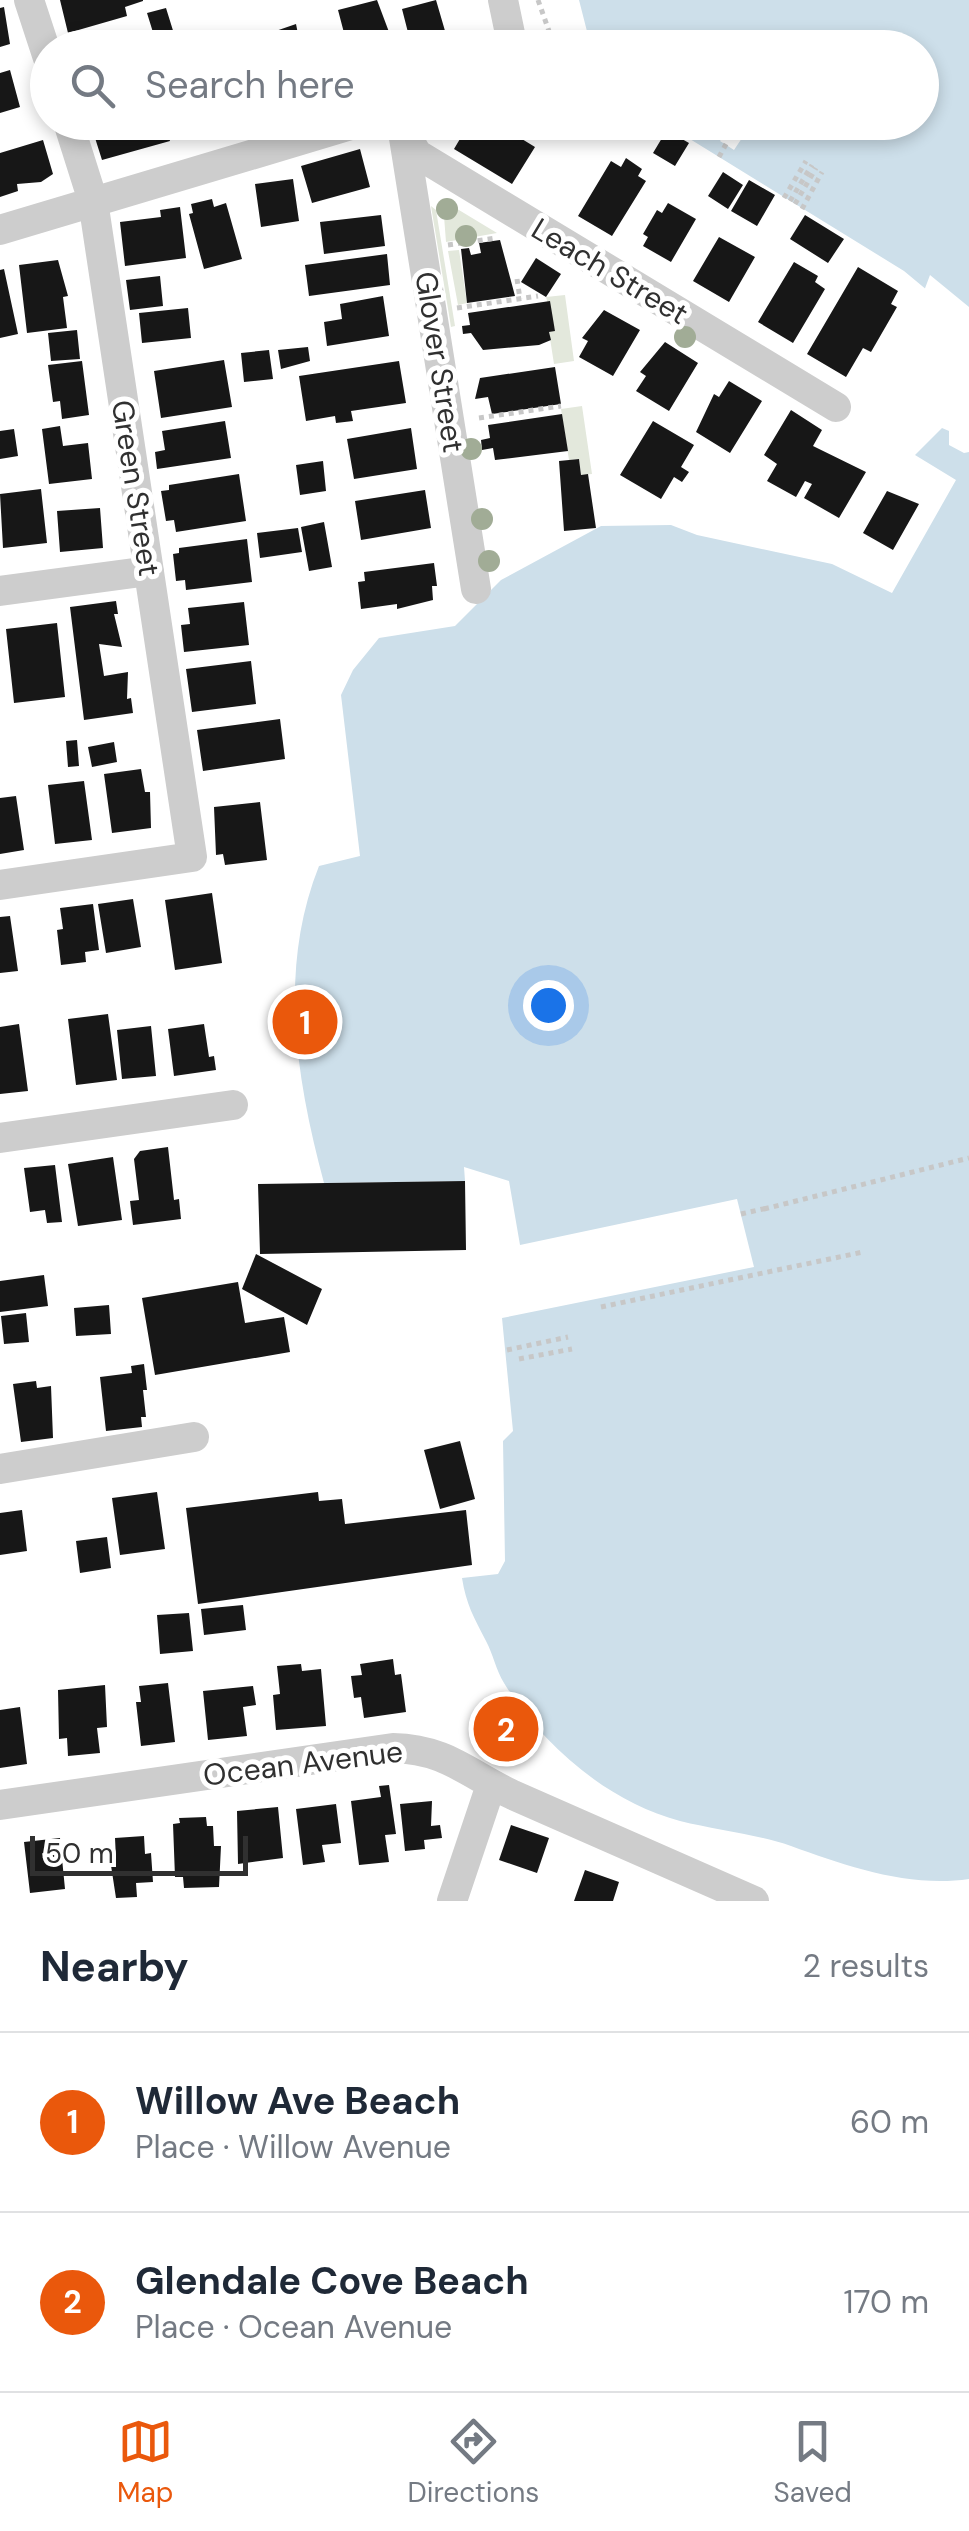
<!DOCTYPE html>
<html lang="en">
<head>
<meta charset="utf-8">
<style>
	body { margin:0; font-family:"DM Sans",sans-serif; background:#f6f6f7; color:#1f2937 }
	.scale { position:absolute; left:30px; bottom:25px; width:218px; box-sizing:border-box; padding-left:10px; border:5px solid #303030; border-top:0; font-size:28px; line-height:35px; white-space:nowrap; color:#303030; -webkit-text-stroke:8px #fff; paint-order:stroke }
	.you { position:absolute; left:548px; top:1005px; width:35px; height:35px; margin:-25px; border:8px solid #fff; border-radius:50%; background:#1a73e8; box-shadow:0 0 0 15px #1a73e833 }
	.badge { display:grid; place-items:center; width:65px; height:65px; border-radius:50%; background:#ea580c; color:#fff; font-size:32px; font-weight:700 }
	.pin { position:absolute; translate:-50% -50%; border:5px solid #fff; box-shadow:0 2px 10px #0006 }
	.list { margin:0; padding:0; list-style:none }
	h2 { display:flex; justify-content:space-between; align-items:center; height:130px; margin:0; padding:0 40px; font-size:42px }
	h2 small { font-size:32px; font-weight:400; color:#747a83 }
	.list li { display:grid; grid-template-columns:65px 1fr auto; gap:30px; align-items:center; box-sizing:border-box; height:180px; padding:0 40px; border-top:2px solid #e0e1e3 }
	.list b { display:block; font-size:38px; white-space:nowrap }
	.list p { margin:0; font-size:32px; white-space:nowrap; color:#747a83 }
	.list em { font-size:32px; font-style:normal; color:#747a83 }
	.icon { flex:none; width:55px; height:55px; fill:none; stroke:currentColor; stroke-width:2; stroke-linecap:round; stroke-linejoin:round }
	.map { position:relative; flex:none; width:969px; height:1901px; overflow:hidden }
	.search { position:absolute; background:#fff; box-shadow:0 5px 15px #0003; left:30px; right:30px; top:30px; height:110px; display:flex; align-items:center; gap:25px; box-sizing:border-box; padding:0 35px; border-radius:55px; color:#747a83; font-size:38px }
	.sheet { height:490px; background:#fff }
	nav { display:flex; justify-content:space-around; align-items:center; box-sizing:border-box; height:140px; border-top:2px solid #e0e1e3; background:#fff; font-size:28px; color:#747a83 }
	nav a { display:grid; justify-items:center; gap:5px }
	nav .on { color:#ea580c }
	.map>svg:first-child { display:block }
	.green { fill:#e3e8dc }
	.water { fill:#cddfea }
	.pier { fill:#fff }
	.building { fill:#171717 }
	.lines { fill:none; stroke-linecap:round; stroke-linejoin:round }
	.path { stroke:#c7c7c7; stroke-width:5; stroke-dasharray:5 5; stroke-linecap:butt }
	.street { stroke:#cdcdcd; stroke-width:30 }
	.tree { fill:#a1ac96 }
	.labels { text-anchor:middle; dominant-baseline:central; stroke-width:10; stroke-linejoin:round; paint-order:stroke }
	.street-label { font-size:30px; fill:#303030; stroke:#fff }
</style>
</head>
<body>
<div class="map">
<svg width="969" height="1901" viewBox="0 0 969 1901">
	<rect width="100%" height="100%" fill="#fff"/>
	<path class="green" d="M443,203L449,204L497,233L446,242Z
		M431,206L436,210L455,326L451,327Z
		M459,250L467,303L458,305L448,251Z
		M565,295L574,361L554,364L549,332L555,330L546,297Z
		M582,406L592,474L581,475L579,459L569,460L561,409Z"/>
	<path class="water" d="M560,0H969V325L904,271L664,123L922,122V48L572,47Z
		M969,421V1879C909,1888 846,1866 791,1846C756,1834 716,1830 680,1821C608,1802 542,1745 504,1683C496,1670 493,1654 486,1641C474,1618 466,1604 462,1578L498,1574L505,1561L503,1441L513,1431L502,1318L754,1267L737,1199L520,1245L509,1181L464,1167L465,1181L324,1183C296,1078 278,969 319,866L360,856L341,695L353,670L379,638L455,626L501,580L601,526L671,525L697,535L832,564L892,593L956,480L915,455L942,428L961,436Z"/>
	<path class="pier" d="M555,0H579L591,47L567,48Z
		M732,123H752L734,150L720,141Z
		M930,275L969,307V330L924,291Z
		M969,416V452L964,453L949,445V426L959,430Z"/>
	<path class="building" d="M60,0H143V1L125,7L127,16L68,33Z
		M377,0L395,48H348L338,10Z
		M436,0L450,48H412L402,9Z
		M4,7L10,44L0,47V8Z
		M166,8L175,37L156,42L147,13Z
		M296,24L298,34L308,31L313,48H271L267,34Z
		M138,31L143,48H85V47Z
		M10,70L20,107L0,113V73Z
		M90,122H165L170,141L102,160Z
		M176,122H202V123L179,131Z
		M470,122H494L535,147L512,184L454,149Z
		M661,127L689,143L675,166L653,153L662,138L656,134Z
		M43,140L53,174L41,182L17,184L18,191L0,197V153Z
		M360,149L370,187L312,203L301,166Z
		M626,158L642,169L638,176L646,181L612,236L578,216L611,161L621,167Z
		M723,172L743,185L728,209L708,196Z
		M293,179L299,221L261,227L255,184Z
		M749,180L775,195L757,226L731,211Z
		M212,199L214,207L226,203L242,259L204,269L189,214L193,213L191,204Z
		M668,203L696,219L671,262L643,246L648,237L643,234L657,210L662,213Z
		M180,207L186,258L125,266L120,222L161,217L160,210Z
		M381,215L385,246L324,254L320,222Z
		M805,215L844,239L828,263L790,239Z
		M719,237L755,257L729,302L693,281Z
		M500,240L515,296L467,303L461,249L469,248L471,255L481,253L479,243Z
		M387,254L390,285L309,296L305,265Z
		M536,258L561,274L546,297L521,282Z
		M58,260L68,296L63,297L67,328L27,333L19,265Z
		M794,262L818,276L815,282L825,289L793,343L758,322Z
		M858,267L898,291L891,304L897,307L871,352L863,348L846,377L807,354Z
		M4,269L18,334L0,338V270Z
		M160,276L163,306L130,310L126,280Z
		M383,296L389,336L327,346L324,322L342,319L340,304Z
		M550,301L555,331L549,332L551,340L539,345L483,350L471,333L463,334L462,326L470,325L468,313Z
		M188,308L191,338L142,343L139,313Z
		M604,310L640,330L613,376L579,357L588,341L582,338Z
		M77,330L80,359L51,361L48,333Z
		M665,342L698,363L669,411L636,391L646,376L640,372Z
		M308,347L310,361L281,369L278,350Z
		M269,350L273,379L244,382L241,353Z
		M224,360L232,407L161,418L154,371Z
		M82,361L89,415L62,419L60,401L53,402L48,365Z
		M399,361L406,403L351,411L353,421L336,423L335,416L306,421L299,376Z
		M555,367L561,404L492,414L488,397L475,399L480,378Z
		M729,381L762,401L730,453L696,432L714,394L719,397Z
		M791,410L822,430L813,446L866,472L839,518L804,498L812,484L805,481L796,497L767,481L777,464L764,455Z
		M562,414L568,451L495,460L493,448L482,450L481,440L490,438L488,425Z
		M225,421L231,458L157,469L155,452L165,450L162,431Z
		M653,421L694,445L681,467L689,472L682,482L674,477L661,499L620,475Z
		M60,426L63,446L88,443L92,479L49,484L42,429Z
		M411,428L417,469L354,479L347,439Z
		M14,429L18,456L0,459V431Z
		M579,459L581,475L588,474L596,528L564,531L559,461Z
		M323,461L326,491L300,495L296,465Z
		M239,474L246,521L176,532L174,520L166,521L161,491L169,490V485Z
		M41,489L47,543L3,548L0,494Z
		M425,490L431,528L361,540L355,501Z
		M887,491L919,504L893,550L863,533Z
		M100,508L103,548L60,552L57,511Z
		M324,522L332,567L309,571L301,527Z
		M298,528L302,552L260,558L257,533Z
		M247,539L252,582L186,590L185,580L176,581L173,554L179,553V548Z
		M434,563L437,586H432L433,600L397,609V604L361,609L358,582L365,581L364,572Z
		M116,601L118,614H114L122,647L99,644L104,676L128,672L127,699L131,698L133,713L84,720L70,607Z
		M244,602L249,645L184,652L181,625L190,624L188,608Z
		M57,623L65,697L14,703L6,629Z
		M251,661L256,704L192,712L186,669Z
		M280,719L285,759L203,771L197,730Z
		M77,740L79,766L68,767L66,741Z
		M114,742L117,762L92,767L88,747Z
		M141,769L145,792H150L151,828L112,833L104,774Z
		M84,781L92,840L55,844L48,785Z
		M16,796L24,850L0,854V798Z
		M260,802L267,860L225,865L223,854L216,855L214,807Z
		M212,893L222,963L175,970L165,900Z
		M133,899L141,947L106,953L98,904Z
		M93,904L99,950L85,952L86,962L61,965L57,930L63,929L60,908Z
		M10,916L18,971L0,973V917Z
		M108,1014L117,1080L76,1085L68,1019Z
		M19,1024L28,1091L0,1094V1027Z
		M204,1024L209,1057L214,1056L216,1070L174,1076L168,1029Z
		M151,1026L156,1076L122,1079L117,1030Z
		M168,1147L174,1200L179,1199L181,1219L133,1225L130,1201L139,1200L134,1159L140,1151Z
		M113,1157L122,1220L78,1226L68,1164Z
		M55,1165L62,1222L47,1223L45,1210L30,1212L24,1168Z
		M465,1181L466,1250L260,1254L258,1184Z
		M256,1254L322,1289L307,1325L242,1289Z
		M44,1275L48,1306L0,1312V1281Z
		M238,1282L245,1323L284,1317L290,1352L155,1375L142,1298Z
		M109,1305L111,1334L76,1336L74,1308Z
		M26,1313L29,1342L4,1344L1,1316Z
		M144,1364L147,1390H143L146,1417H141L142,1427L106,1431L100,1377L132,1373L131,1366Z
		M36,1381L37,1388L51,1386L53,1438L21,1442L13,1384Z
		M460,1441L475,1499L440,1509L424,1450Z
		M157,1492L165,1549L120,1555L112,1498Z
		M318,1492L319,1501L342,1499L345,1524L466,1510L472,1565L198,1604L186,1508Z
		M22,1510L27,1551L0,1555V1513Z
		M107,1537L111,1568L80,1573L76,1541Z
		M243,1605L246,1630L204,1635L201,1609Z
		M189,1613L193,1651L160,1654L157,1615Z
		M393,1659L395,1675L401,1674L406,1712L364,1718L361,1697L354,1698L351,1676L362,1675L360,1664Z
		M301,1664L302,1671L321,1669L326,1726L276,1730L273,1695L280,1694L277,1666Z
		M168,1683L175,1742L141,1746L136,1702H141L139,1686Z
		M105,1685L107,1727L97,1728L100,1753L68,1756L67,1738L59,1739L58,1690Z
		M253,1686L256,1705L243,1707L247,1736L208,1740L203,1691Z
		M20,1707L27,1764L0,1768V1710Z
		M389,1785L396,1834L385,1835L389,1862L359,1865L351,1801L381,1797L379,1786Z
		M432,1801L431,1826L440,1825L442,1838L424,1840L425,1849L405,1851L400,1804Z
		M336,1804L341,1843L322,1845L325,1862L303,1865L296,1809Z
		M278,1807L283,1858L238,1864L237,1811Z
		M206,1817L207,1826H213L214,1846H221L219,1887L184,1888L183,1877H175L173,1824L180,1823L179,1818Z
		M511,1825L549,1838L537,1873L499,1860Z
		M144,1836L145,1854L151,1853L153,1882L136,1883L137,1897L116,1898L110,1859H116L115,1838Z
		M60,1838L65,1889L30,1893L24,1842Z
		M585,1870L619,1882L613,1901H574Z"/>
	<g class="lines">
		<path class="path" d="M538,0L555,48
			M719,157L726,144
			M784,198L806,161
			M790,201L812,165
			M795,204L816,168
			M802,209L822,172
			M448,245L496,238
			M517,279L520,299
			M457,308L538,296
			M479,418L561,406
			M764,1209L969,1158
			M741,1214L767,1208
			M601,1307L863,1252
			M507,1350L568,1337
			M519,1359L572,1349"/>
		<path class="street" d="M29,0L48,58
			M503,0L513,48
			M398,122L417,154L836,407
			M404,138L476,589
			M0,230L361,122
			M0,591L149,571
			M0,885L192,857L93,201L68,122
			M0,1138L233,1105
			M0,1469L194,1437
			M0,1805L393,1748C446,1749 468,1774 513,1795C594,1830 674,1866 754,1901
			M452,1901L491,1785"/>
	</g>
	<g class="tree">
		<circle cx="447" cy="209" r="11"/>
		<circle cx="466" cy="236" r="11"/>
		<circle cx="685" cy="337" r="11"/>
		<circle cx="471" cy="449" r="11"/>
		<circle cx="482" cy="519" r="11"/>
		<circle cx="489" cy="561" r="11"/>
	</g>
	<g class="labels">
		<g class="street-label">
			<text transform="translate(610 271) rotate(31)">Leach Street</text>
			<text transform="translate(440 362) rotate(81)">Glover Street</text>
			<text transform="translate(136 488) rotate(81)">Green Street</text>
			<text transform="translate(303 1763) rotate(-7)">Ocean Avenue</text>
		</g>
	</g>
</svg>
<div class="scale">50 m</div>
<div class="you"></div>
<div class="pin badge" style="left:305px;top:1022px">1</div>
<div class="pin badge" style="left:506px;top:1729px">2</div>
<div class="search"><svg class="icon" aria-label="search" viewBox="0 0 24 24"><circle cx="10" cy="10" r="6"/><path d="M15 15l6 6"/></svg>Search here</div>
</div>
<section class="sheet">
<h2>Nearby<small>2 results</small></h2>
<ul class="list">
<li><span class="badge">1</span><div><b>Willow Ave Beach</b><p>Place · Willow Avenue</p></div><em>60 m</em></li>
<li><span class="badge">2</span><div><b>Glendale Cove Beach</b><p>Place · Ocean Avenue</p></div><em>170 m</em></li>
</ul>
</section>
<nav>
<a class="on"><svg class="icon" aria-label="map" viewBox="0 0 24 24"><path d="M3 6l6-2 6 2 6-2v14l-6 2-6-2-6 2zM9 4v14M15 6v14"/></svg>Map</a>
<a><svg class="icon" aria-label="directions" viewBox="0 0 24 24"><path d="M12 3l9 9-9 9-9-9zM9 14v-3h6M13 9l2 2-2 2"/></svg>Directions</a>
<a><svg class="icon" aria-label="saved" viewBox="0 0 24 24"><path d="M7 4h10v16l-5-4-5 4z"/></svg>Saved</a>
</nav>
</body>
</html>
